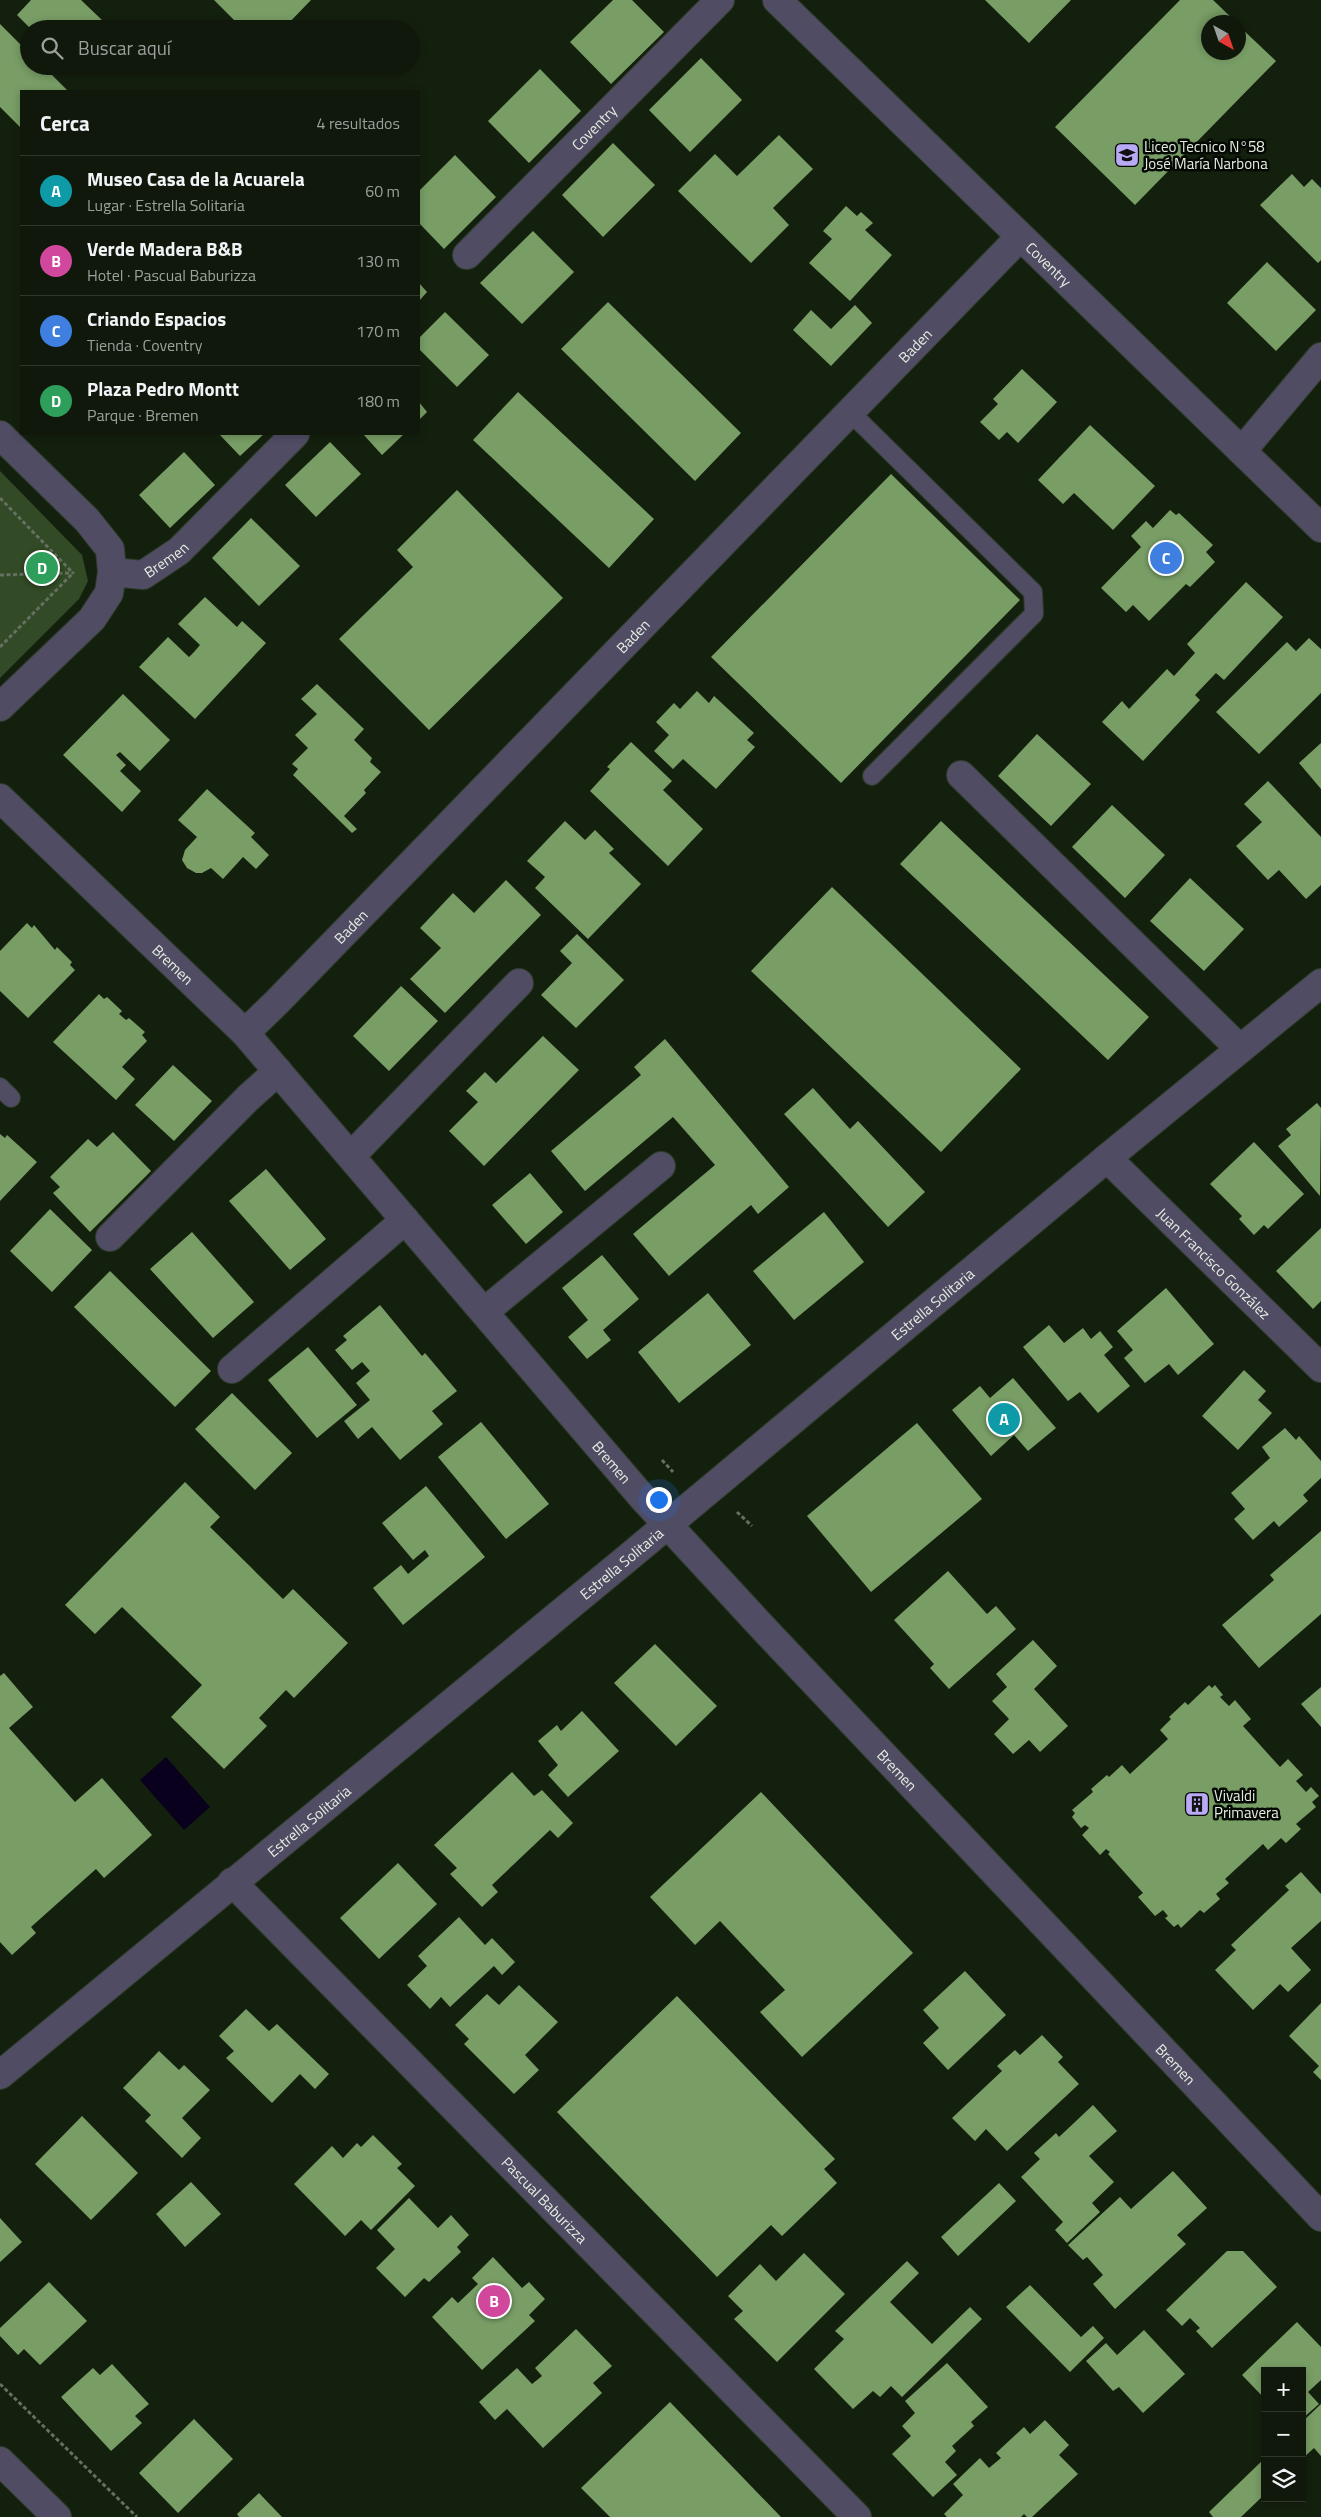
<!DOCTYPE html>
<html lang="es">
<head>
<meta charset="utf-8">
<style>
	body { margin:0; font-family:"Titillium Web",sans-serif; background:#182113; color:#f1f3f6 }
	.controls { position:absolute; right:15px; bottom:15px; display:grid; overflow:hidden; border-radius:0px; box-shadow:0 2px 8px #0003 }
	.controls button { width:45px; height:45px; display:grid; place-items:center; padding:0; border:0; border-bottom:1px solid #2f372b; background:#0f180a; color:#f1f3f6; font:25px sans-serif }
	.compass { position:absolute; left:1201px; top:15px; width:45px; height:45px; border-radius:50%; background:#0f180a; box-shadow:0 2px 8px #0003; rotate:140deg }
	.you { position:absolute; left:658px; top:1499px; width:18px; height:18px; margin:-12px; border:4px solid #fff; border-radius:50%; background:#1a73e8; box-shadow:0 0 0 8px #1a73e833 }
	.badge { display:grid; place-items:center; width:32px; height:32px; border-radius:50%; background:#1a73e8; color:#fff; font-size:16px; font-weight:700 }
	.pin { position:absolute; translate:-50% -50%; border:2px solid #fff; box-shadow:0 1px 5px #0006 }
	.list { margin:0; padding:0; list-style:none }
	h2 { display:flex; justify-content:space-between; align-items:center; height:65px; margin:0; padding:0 20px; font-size:21px }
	h2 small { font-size:16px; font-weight:400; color:#9ba09c }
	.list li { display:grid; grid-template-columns:32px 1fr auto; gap:15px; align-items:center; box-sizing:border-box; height:70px; padding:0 20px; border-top:1px solid #2f372b }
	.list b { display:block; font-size:19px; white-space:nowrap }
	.list p { margin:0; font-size:16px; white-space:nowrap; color:#9ba09c }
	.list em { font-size:16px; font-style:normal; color:#9ba09c }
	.icon { flex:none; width:28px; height:28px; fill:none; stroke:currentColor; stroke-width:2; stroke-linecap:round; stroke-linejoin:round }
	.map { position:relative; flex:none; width:1321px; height:2517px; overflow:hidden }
	.search { position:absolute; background:#0f180a; box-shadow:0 2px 8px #0003; left:20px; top:20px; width:400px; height:55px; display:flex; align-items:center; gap:12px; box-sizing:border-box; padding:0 18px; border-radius:28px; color:#9ba09c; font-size:19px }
	.panel { position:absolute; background:#0f180a; box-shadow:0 2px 8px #0003; left:20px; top:90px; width:400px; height:345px; border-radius:0px }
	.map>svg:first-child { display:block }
	.green { fill:#324a25 }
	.water { fill:#08001c }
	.building { fill:#789d65 }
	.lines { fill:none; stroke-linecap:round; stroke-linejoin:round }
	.service-casing { stroke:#313d2c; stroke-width:20 }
	.minor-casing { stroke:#313d2c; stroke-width:30 }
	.tertiary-casing { stroke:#313d2c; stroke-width:30 }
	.path { stroke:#657060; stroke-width:3; stroke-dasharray:4 2.5; stroke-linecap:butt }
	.service { stroke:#504c64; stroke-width:18 }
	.minor { stroke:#504c64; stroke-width:28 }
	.tertiary { stroke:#504c64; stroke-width:28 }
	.labels { text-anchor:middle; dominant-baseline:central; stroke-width:5; stroke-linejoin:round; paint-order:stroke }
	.street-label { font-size:15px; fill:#e5ede1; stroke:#040803 }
	.poi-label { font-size:15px; fill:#e5ede1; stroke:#040803; text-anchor:start }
</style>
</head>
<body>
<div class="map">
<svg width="1321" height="2517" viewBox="0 0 1321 2517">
	<rect width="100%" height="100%" fill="#14200e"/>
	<path class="green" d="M0,471L82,555L88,581L79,599L0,678Z"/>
	<path class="water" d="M166,1757L210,1807L184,1830L140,1780Z"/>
	<path class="building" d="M31,0H81L103,21L95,29H31L17,15Z
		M214,0H311L283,29H243Z
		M613,0H632L664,32L611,84L570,42Z
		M985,0H1071L1029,43Z
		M1180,0H1213L1236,22H1208V52H1238V25L1276,61L1135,205L1055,127Z
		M0,24L29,53V66H43L68,91H21V128L0,107Z
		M701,58L742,100L690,152L649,110Z
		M70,66H83L76,73Z
		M540,69L581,111L529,163L488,121Z
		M779,135L813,169L773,208L789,225L751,263L678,191L715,154L737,176Z
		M613,143L655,185L603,237L562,195Z
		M455,155L496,197L444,249L419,223V191Z
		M1292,174L1304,187L1312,179L1321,188V260L1318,263L1260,205Z
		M846,206L857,216L861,212L873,223L865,230L892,255L850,301L809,263L832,239L823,231Z
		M533,231L574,272L522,324L480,283Z
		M1267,262L1316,310L1276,351L1227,303Z
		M419,283L427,292L419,301Z
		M608,302L741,433L695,481L561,349Z
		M855,305L872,323L831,366L793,330L811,310L831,329Z
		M445,312L489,355L457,387L419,349V338Z
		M1022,369L1057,402L1018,443L1007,432L999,440L980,422L998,404L993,399Z
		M518,392L654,519L609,568L473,440Z
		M419,402L427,412L419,420Z
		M1090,425L1155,486L1113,530L1074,493L1063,504L1038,480Z
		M219,434H264L240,456Z
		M363,434H404L382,455Z
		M330,442L361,474L316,517L285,485Z
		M184,452L215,485L170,528L139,495Z
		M891,474L1020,600L841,783L711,657Z
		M457,490L563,598L429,730L339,639L413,567L397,550Z
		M1170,510L1176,515L1179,513L1213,545L1206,552L1215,562L1190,587L1186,584L1149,621L1133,605L1126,612L1101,588L1141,547L1131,536L1146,521L1153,528Z
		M251,518L300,566L259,606L212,558Z
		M1246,582L1283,617L1224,680L1216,673L1195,695L1200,700L1143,761L1102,722L1122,701L1129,709L1167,669L1174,676L1195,653L1187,644Z
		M205,597L237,627L242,621L266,643L195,719L139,667L168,637L189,657L194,652L200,645L178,624Z
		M1309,638L1321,649V693L1259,754L1216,712L1287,642L1296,651Z
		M317,684L364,729L354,740L372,758L370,762L381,772L364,790L366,793L344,816L357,829L352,833L293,775L298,769L292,764L308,748L295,735L317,714L301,699Z
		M697,691L709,703L714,696L754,733L747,740L755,747L716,789L683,759L673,769L654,751L669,735L656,722L674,703L680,709Z
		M123,694L170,740L140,771L120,752L116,755L126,765L120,771L141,791L122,812L63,755Z
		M1037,734L1091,784L1051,826L998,776Z
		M631,742L672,781L663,790L703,829L668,866L590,791L610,769L607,767Z
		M1321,743V789L1299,763Z
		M1268,781L1321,837V885L1306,899L1279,870L1268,880L1236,846L1262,822L1244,804Z
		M207,789L255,833L251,837L269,855L256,869L243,857L223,879L211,868L202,873H196L187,868L182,860L185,850L197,837L178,820Z
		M1112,805L1165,855L1125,898L1072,847Z
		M565,821L585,840L595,830L614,849L609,853L641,884L588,939L535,888L545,877L527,861Z
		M941,821L1149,1017L1108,1060L900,864Z
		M1190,878L1244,929L1204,971L1150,921Z
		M506,880L541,915L445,1013L410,979L441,948L420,928L453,893L474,913Z
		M832,887L1021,1069L941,1152L751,971Z
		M27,923L32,928L34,925L55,950L57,947L72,962L70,965L75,970L28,1018L0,991V951Z
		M577,934L624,980L576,1028L541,995L572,963L560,951Z
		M401,986L438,1021L389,1071L353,1036Z
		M99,994L104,999L107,997L122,1011L119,1014L126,1020L129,1018L145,1032L142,1035L147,1041L122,1067L135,1079L116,1100L53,1042Z
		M543,1036L579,1070L484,1166L449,1131L478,1102L466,1091L485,1072L496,1083Z
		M665,1039L789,1187L758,1214L751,1205L669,1276L633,1234L715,1165L673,1117L585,1191L551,1151L641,1075L634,1067Z
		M173,1065L212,1101L174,1141L135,1105Z
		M813,1088L850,1129L858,1121L925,1192L888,1227L784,1114Z
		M1317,1103L1321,1108L1320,1196L1278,1146L1291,1135L1286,1129Z
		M113,1132L151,1171L90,1232L53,1193L60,1187L50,1177L88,1139L97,1147Z
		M0,1134L5,1138L7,1135L37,1162L0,1201Z
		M1254,1142L1304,1194L1268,1229L1264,1225L1254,1235L1239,1219L1242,1216L1210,1184Z
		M266,1169L326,1239L290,1270L229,1201Z
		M530,1173L563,1212L526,1244L492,1205Z
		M50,1209L92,1250L52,1292L10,1251Z
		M824,1212L864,1262L794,1320L753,1271Z
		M1321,1228V1301L1313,1309L1276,1271Z
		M192,1232L254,1302L213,1338L150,1269Z
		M602,1255L639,1299L603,1330L611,1340L587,1359L568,1337L588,1320L562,1288Z
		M110,1271L211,1371L175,1407L74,1307Z
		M1166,1288L1214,1344L1178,1375L1169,1364L1145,1383L1124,1358L1133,1350L1117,1331Z
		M708,1293L751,1345L679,1403L638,1352Z
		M380,1305L422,1356L425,1353L457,1391L432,1411L443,1424L400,1460L372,1427L358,1439L344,1421L370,1400L356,1383L370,1371L362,1362L352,1370L335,1350L347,1340L343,1336Z
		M1049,1325L1064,1343L1083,1328L1091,1339L1100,1331L1113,1347L1104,1355L1130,1386L1098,1413L1080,1392L1068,1401L1023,1347Z
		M308,1347L357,1405L317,1438L268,1380Z
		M1244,1370L1266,1391L1258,1400L1272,1413L1238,1450L1202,1416Z
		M1013,1378L1056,1428L1028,1451L1014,1435L991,1456L952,1410L980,1386L990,1398Z
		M232,1393L292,1453L255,1490L195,1429Z
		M481,1422L549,1504L506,1539L438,1457Z
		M917,1423L982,1499L871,1592L807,1516Z
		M1285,1428L1296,1440L1299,1436L1321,1461V1478L1303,1495L1308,1501L1279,1527L1274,1521L1253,1540L1234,1519L1245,1509L1231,1493L1270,1458L1262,1447Z
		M185,1482L220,1517L210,1527L283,1599L293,1589L348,1643L294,1698L286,1690L259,1718L267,1726L224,1769L171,1717L202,1685L122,1607L95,1634L65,1605Z
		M426,1486L485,1557L403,1625L373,1588L401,1565L408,1574L429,1556L425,1550L413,1560L382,1523Z
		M1321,1531V1614L1259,1668L1222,1625L1274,1580L1270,1575Z
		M948,1571L987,1614L996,1606L1016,1629L949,1689L930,1668L934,1664L894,1620Z
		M1033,1640L1057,1666L1034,1689L1068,1726L1040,1752L1029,1740L1013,1754L994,1734L1009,1719L992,1701L1007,1687L996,1674Z
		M655,1644L717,1706L676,1746L614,1683Z
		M4,1673L33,1707L9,1728L75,1802L102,1778L152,1835L104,1878L96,1869L31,1927L36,1933L12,1955L0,1942V1676Z
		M1209,1685L1212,1688L1215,1685L1223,1695L1220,1697L1229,1706L1235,1700L1251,1719L1243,1726L1280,1767L1288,1759L1303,1775L1296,1781L1306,1792L1311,1787L1319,1796L1312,1802L1316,1807L1296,1824L1301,1829L1286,1843L1281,1838L1268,1850L1263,1844L1225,1879L1229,1883L1216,1894L1220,1899L1204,1913L1200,1910L1181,1928L1178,1924L1174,1927L1165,1918L1168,1916L1163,1910L1155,1916L1138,1897L1143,1893L1108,1854L1110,1852L1106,1849L1100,1855L1082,1835L1089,1828L1085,1825L1081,1828L1072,1817L1075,1813L1072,1810L1093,1792L1091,1789L1107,1775L1109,1777L1122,1765L1130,1774L1168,1739L1160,1730L1171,1719L1169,1717L1185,1702L1188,1705Z
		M1321,1687V1727L1301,1704Z
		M582,1711L619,1751L568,1797L548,1775L558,1765L538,1741L557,1725L561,1731Z
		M512,1772L534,1796L542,1790L573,1823L558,1838L550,1830L492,1885L498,1892L482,1907L450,1874L457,1868L434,1845Z
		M761,1792L913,1953L802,2057L760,2012L785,1990L720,1921L695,1945L650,1897Z
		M398,1863L437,1904L379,1959L340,1918Z
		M1301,1872L1321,1894V1921L1291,1948L1311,1970L1288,1992L1280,1984L1253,2010L1215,1970L1236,1950L1231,1945L1289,1890L1285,1886Z
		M459,1917L485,1945L492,1938L515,1962L502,1975L494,1966L450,2007L441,1997L430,2009L407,1985L427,1966L418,1956Z
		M965,1971L1006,2015L948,2070L923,2043L939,2028L923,2010Z
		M519,1985L558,2022L525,2055L539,2070L514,2094L464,2044L469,2039L455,2025L487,1994L499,2005Z
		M677,1996L835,2159L824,2169L837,2183L782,2236L771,2225L717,2277L557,2112Z
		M1321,2003V2080L1313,2072L1319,2066L1289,2036Z
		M246,2009L269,2031L277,2024L329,2074L315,2089L300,2074L272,2103L226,2058L234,2051L219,2036Z
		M1042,2035L1063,2057L1058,2062L1079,2084L1007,2151L986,2129L975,2141L952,2118L1002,2071L997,2066L1015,2050L1020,2055Z
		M159,2051L179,2070L184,2065L210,2090L182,2118L201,2138L182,2158L145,2121L151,2115L123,2088Z
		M1093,2105L1117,2131L1089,2156L1114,2182L1092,2203L1100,2212L1067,2243L1055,2230L1063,2222L1021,2177L1040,2159L1034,2153L1056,2133L1059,2137Z
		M82,2116L138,2173L91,2220L35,2164Z
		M373,2135L402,2164L397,2168L415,2186L371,2230L361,2220L345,2236L294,2184L332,2146L343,2158L357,2143L361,2147Z
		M1173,2171L1207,2208L1177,2235L1186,2244L1115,2309L1093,2284L1103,2275L1087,2257L1083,2260L1068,2245L1120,2197L1131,2209Z
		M191,2182L221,2214L185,2247L156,2214Z
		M999,2183L1016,2201L958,2256L941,2237Z
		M409,2198L438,2228L451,2215L469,2235L457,2247L461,2252L429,2282L424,2278L405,2297L376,2268L395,2249L377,2230Z
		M0,2218L22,2242L0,2262Z
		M1227,2251H1243L1277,2287L1212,2348L1196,2331L1200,2328L1190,2318L1182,2326L1166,2310Z
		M804,2253L845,2294L777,2362L734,2319L743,2311L728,2296L760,2264L776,2281Z
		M493,2257L522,2288L529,2282L545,2299L529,2315L535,2321L482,2370L432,2317L452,2297L458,2303L478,2284L472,2278Z
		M907,2261L919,2273L890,2302L932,2344L970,2307L982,2319L902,2397L891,2386L880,2397L873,2391L853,2409L814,2369L844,2339L835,2331Z
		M49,2282L87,2321L40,2365L24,2349L18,2355L0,2336V2328Z
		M1030,2285L1081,2337L1093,2326L1104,2338L1070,2372L1006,2307Z
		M1297,2322L1321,2347V2380L1308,2392L1319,2404L1302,2419V2371H1265V2399L1242,2375Z
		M576,2329L612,2366L593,2383L602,2393L543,2448L507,2409L495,2420L479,2402L517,2368L532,2384L542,2376L535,2368Z
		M1144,2330L1185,2374L1143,2413L1119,2387L1113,2391L1086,2361L1106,2343L1117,2355Z
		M947,2363L988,2407L971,2422L974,2426L952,2446L956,2451L945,2462L957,2475L933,2497L892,2454L911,2436L902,2426L915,2413L905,2401Z
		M112,2364L149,2404L135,2416L142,2423L111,2451L61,2397L93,2368L100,2375Z
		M670,2402L781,2517H610L581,2488Z
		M1321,2404V2456L1314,2448L1302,2459V2422Z
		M194,2419L233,2459L178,2513L139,2473Z
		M1045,2420L1069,2445L1059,2455L1078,2474L1032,2517H1027L1024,2514L1021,2517H947L944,2514L963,2495L953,2484L980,2458L989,2468L1001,2458L996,2453L1024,2427L1030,2434Z
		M1265,2458V2494L1241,2517H1213L1209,2512Z
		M259,2493L282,2517H239L237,2514Z"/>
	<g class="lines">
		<defs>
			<path id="service" d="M851,413L1033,592L1034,614L872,776
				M0,1087L11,1098"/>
			<g id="minor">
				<path id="s1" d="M467,255L720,0"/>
				<path d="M0,435L87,520L110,549L112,572L109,593L92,619L0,707"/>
				<path d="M1242,451L1321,357"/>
				<path id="s2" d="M112,572L143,575L179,551L295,434"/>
				<path d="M961,775L1240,1049"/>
				<path id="s3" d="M0,798L245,1033L642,1497L765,1630L1321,2217"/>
				<path id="s4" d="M245,1033L277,1002L1020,237"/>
				<path d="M351,1156L519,983"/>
				<path id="s5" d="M1107,1158L1321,1368"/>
				<path d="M110,1237L248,1098L278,1071"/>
				<path d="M484,1312L661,1166"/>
				<path d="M232,1369L405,1220"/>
				<path id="s6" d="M232,1882L857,2517"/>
				<path id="s7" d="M0,2075L630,1556L1107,1158L1321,983"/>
				<path d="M0,2461L57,2517"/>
			</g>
			<g id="tertiary">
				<path id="s8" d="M777,0L1321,528"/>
			</g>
		</defs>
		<use href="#service" class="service-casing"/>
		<use href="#minor" class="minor-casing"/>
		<use href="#tertiary" class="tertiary-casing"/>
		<path class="path" d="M0,498L73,573
			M0,575L73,573
			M0,647L74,572
			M662,1460L673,1472
			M737,1512L752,1526
			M0,2384L137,2517"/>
		<use href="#service" class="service"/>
		<use href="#minor" class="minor"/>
		<use href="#tertiary" class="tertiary"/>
	</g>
	<defs>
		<symbol id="school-square" viewBox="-11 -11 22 22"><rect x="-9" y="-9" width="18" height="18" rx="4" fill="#baaaf6" stroke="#040803"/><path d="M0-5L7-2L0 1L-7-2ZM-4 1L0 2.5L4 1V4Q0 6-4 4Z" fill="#111"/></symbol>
		<symbol id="building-square" viewBox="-11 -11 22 22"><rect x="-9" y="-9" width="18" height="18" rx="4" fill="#baaaf6" stroke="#040803"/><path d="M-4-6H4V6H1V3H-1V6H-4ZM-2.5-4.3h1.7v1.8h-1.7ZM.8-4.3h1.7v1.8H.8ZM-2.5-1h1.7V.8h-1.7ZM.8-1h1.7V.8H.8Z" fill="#111"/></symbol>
	</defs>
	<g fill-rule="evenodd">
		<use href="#school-square" x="1113" y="141" width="28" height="28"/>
		<use href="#building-square" x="1183" y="1790" width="28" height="28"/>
	</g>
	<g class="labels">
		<g class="street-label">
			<text stroke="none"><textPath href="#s1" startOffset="180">Coventry</textPath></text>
			<text stroke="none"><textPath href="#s8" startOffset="379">Coventry</textPath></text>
			<text stroke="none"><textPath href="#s4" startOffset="960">Baden</textPath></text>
			<text stroke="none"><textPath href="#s2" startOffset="59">Bremen</textPath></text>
			<text stroke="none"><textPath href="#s4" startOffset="555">Baden</textPath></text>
			<text stroke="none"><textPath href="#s4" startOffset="150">Baden</textPath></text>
			<text stroke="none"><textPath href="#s3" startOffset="240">Bremen</textPath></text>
			<text stroke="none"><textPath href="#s5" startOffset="150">Juan Francisco González</textPath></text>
			<text stroke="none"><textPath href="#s7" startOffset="1210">Estrella Solitaria</textPath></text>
			<text stroke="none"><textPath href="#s3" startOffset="904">Bremen</textPath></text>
			<text stroke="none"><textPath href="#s7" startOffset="805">Estrella Solitaria</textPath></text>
			<text stroke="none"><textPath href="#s3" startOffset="1324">Bremen</textPath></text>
			<text stroke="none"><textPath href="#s7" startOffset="400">Estrella Solitaria</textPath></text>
			<text stroke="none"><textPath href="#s3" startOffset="1729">Bremen</textPath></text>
			<text stroke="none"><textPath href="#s6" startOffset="446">Pascual Baburizza</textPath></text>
		</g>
		<g class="poi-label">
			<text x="1144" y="146">Liceo Tecnico N°58<tspan x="1144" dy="17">José María Narbona</tspan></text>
			<text x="1214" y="1795">Vivaldi<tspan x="1214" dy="17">Primavera</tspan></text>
		</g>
	</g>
</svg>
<div class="controls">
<button>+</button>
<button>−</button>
<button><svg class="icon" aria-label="layers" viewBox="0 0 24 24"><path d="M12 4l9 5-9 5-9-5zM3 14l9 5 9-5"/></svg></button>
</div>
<svg class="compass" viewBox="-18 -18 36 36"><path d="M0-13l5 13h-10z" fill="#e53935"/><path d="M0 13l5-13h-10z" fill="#9ba09c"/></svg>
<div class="you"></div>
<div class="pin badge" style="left:1004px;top:1419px;background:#0f9aa8">A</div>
<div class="pin badge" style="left:494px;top:2301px;background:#d1479c">B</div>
<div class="pin badge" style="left:1166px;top:558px;background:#3f7fe0">C</div>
<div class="pin badge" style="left:42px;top:568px;background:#2e9e5b">D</div>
<div class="search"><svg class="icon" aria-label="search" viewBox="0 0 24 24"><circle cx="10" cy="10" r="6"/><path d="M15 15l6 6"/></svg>Buscar aquí</div>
<section class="panel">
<h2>Cerca<small>4 resultados</small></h2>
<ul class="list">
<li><span class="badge" style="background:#0f9aa8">A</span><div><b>Museo Casa de la Acuarela</b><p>Lugar · Estrella Solitaria</p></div><em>60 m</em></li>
<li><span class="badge" style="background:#d1479c">B</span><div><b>Verde Madera B&amp;B</b><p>Hotel · Pascual Baburizza</p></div><em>130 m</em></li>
<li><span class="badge" style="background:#3f7fe0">C</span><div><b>Criando Espacios</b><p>Tienda · Coventry</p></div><em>170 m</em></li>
<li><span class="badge" style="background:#2e9e5b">D</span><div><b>Plaza Pedro Montt</b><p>Parque · Bremen</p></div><em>180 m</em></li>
</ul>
</section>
</div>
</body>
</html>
